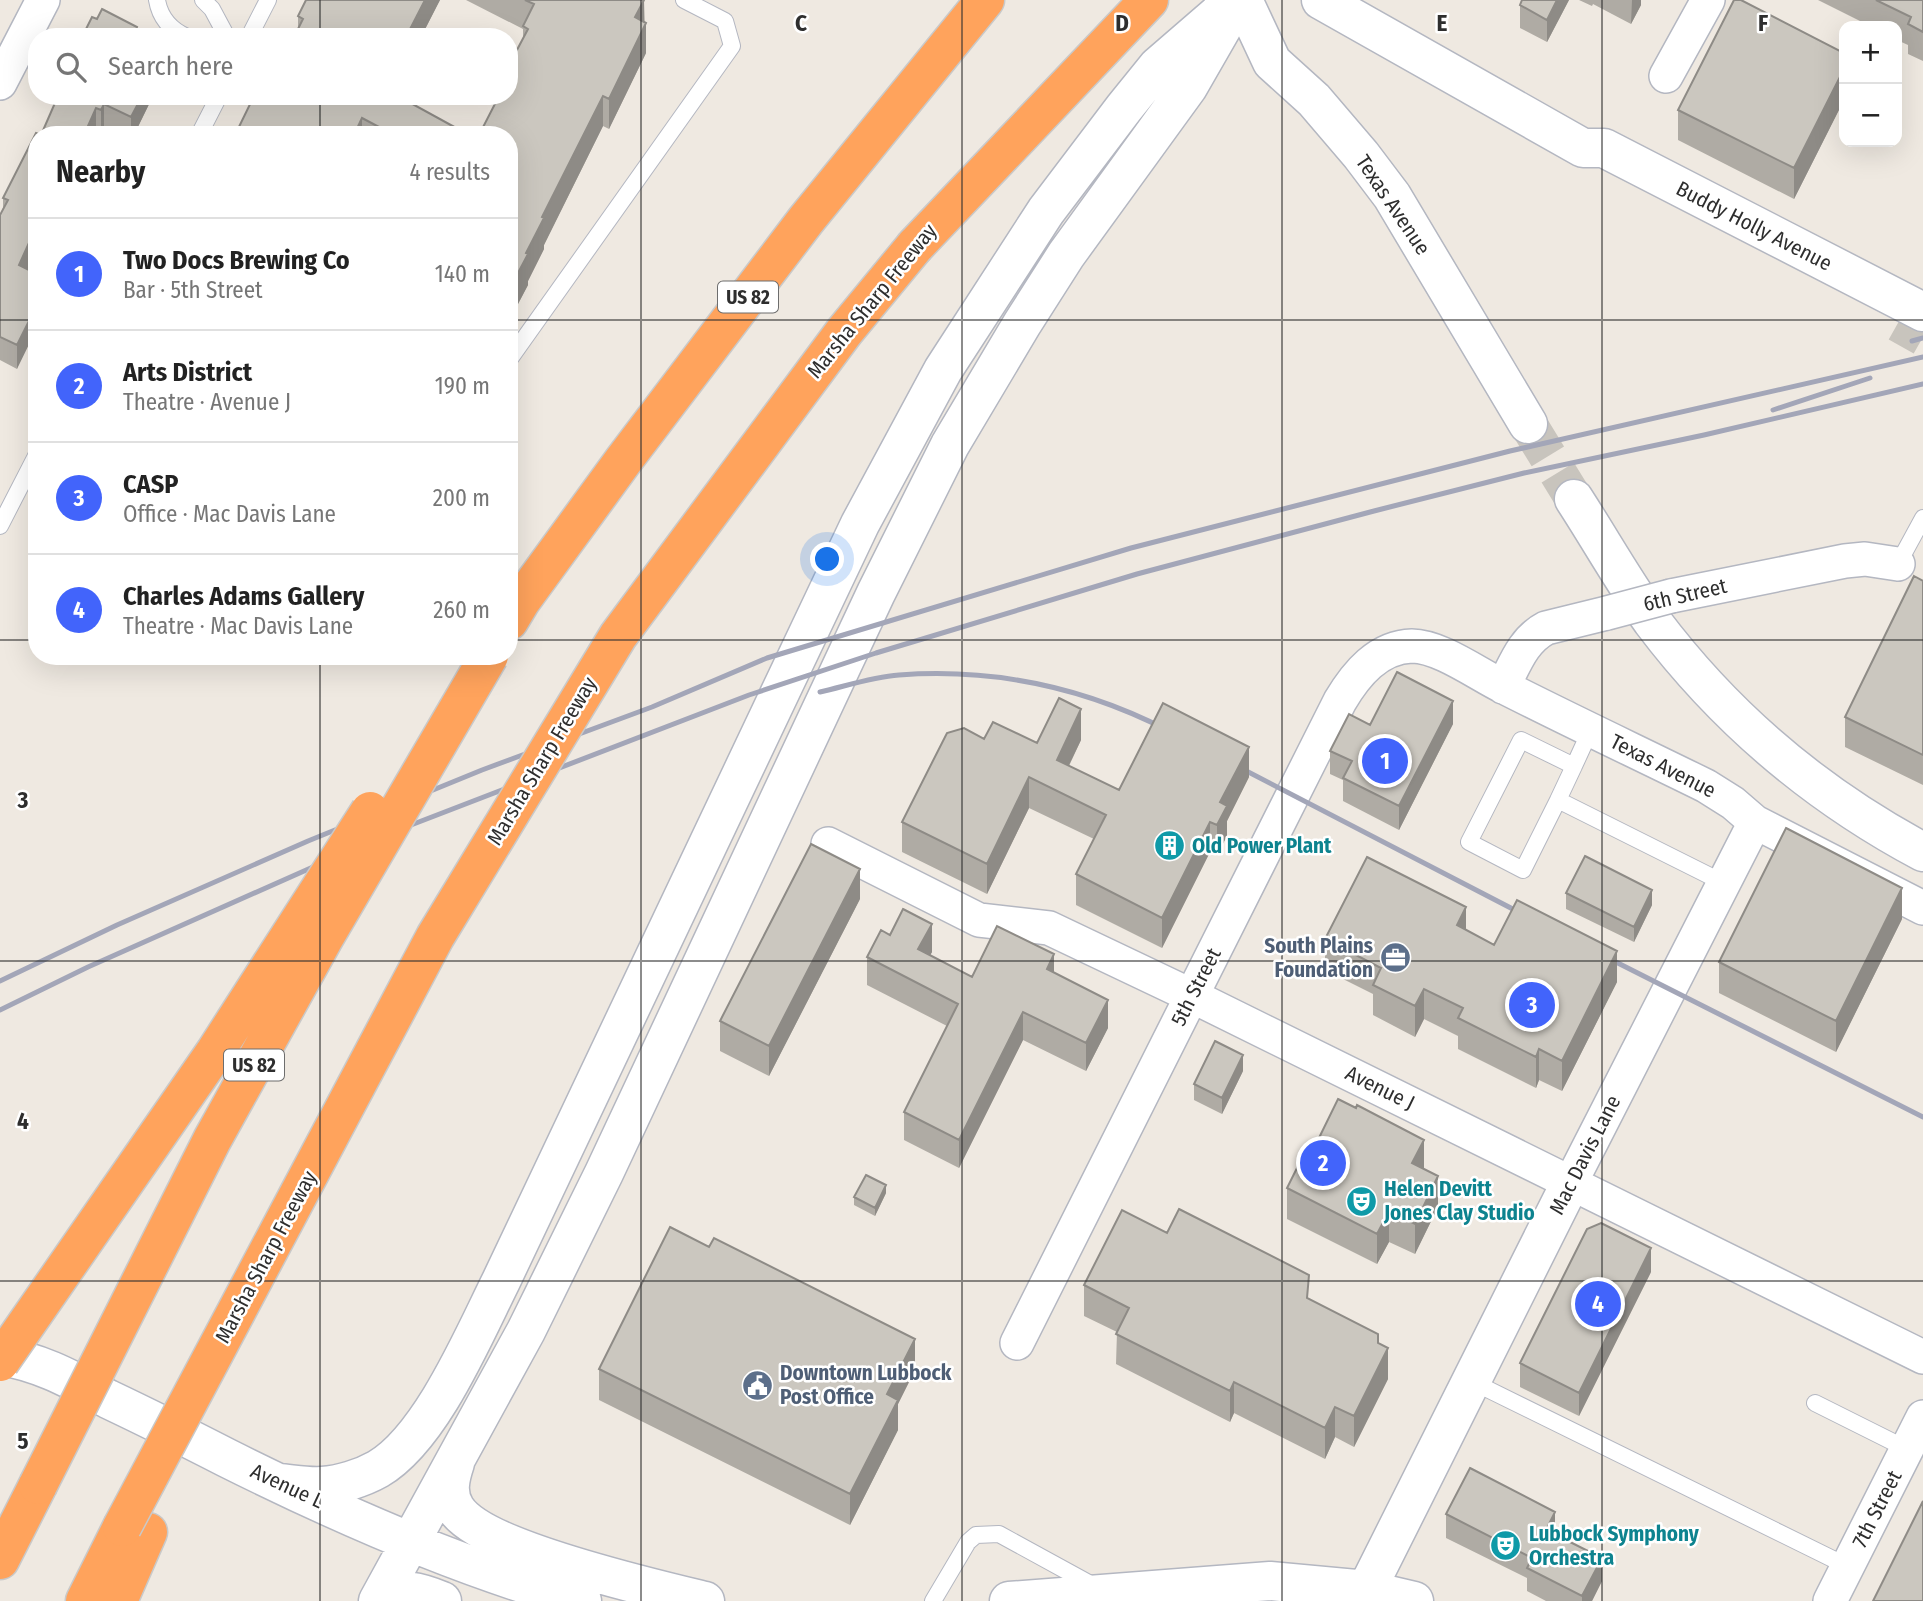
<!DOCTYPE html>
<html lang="en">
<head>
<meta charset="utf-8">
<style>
	body { margin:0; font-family:"Fira Sans Condensed",sans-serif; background:#f6f6f6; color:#222 }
	.controls { position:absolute; right:21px; top:21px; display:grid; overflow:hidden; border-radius:14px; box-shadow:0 7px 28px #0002 }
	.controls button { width:63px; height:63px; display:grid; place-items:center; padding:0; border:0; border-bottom:2px solid #e0e0e0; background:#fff; color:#222; font:35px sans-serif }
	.you { position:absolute; left:828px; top:560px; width:24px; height:24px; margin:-18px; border:5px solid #fff; border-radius:50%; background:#1a73e8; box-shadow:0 0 0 10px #1a73e833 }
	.badge { display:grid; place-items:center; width:46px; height:46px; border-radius:50%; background:#4264fb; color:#fff; font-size:23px; font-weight:700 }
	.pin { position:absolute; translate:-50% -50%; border:4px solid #fff; box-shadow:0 2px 7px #0006 }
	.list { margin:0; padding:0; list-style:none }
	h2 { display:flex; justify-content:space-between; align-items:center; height:91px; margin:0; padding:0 28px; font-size:30px }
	h2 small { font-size:23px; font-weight:400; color:#767676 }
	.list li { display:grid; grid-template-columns:46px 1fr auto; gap:21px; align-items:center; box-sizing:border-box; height:112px; padding:0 28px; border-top:2px solid #e0e0e0 }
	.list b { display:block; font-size:26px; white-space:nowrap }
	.list p { margin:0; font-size:23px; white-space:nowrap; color:#767676 }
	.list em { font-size:23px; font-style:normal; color:#767676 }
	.icon { flex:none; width:38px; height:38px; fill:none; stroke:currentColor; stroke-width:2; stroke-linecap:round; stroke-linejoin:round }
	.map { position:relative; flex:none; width:1923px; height:1601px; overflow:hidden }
	.search { position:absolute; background:#fff; box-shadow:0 7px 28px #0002; left:28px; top:28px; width:490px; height:77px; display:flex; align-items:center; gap:18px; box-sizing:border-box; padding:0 24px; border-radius:28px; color:#767676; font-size:26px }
	.panel { position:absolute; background:#fff; box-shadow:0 7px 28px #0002; left:28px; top:126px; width:490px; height:539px; border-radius:28px }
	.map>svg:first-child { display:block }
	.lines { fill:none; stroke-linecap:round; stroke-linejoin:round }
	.secondary-tunnel { stroke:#c8c4bd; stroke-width:38; stroke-dasharray:38 19; stroke-linecap:butt }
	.lane-casing { stroke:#b4b7c1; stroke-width:18 }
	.street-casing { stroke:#b4b7c1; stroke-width:36 }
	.secondary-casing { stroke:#b4b7c1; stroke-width:41 }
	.highway-casing { stroke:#c9c9c9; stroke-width:41 }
	.lane { stroke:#fff; stroke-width:16 }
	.street { stroke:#fff; stroke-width:33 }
	.secondary { stroke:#fff; stroke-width:38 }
	.highway { stroke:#ffa35c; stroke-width:38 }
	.rail { stroke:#a3a6b8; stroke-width:5 }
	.street-bridge-casing { stroke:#b4b7c1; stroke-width:36; stroke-linecap:butt }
	.highway-bridge-casing { stroke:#c9c9c9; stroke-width:41; stroke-linecap:butt }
	.street-bridge { stroke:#fff; stroke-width:33 }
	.highway-bridge { stroke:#ffa35c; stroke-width:38 }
	.wall { fill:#afaba4 }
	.shaded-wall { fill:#8e8b86 }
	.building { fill:#cbc7bf; stroke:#8e8b86; stroke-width:2 }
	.grid { fill:none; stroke:#2e2e2e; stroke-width:2; stroke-opacity:0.55 }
	.labels { text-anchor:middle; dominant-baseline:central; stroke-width:5; stroke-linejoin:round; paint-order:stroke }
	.shield { fill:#fff; stroke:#6d6d6d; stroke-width:2 }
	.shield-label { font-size:19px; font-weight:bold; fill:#2e2e2e }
	.street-label { font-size:21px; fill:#2e2e2e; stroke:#fff }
	.culture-label { font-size:21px; font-weight:bold; fill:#0d838f; stroke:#fff; text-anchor:start }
	.service-label { font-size:21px; font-weight:bold; fill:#4e5e75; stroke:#fff; text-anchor:end }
	.grid-label { font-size:23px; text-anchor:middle; font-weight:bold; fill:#2e2e2e; stroke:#fff; stroke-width:5; stroke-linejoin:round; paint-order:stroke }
</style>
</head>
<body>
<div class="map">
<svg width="1923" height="1601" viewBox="0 0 1923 1601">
	<rect width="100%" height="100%" fill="#efe9e1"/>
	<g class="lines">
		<path class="secondary-tunnel" d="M1898,323L1923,337
			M1528,424L1574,499"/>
		<defs>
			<path id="lane" d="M157,0C160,18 171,30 187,37
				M203,0L212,9L227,37
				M249,37L268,0
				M199,135L219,96
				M509,360L732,46L725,21L684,0
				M0,526L37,454
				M1898,564L1923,518
				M1574,766L1591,729
				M1558,800L1574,766L1521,740L1469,842L1523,870L1558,800L1724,883
				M1471,1381L1847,1566
				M1815,1403L1907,1449
				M933,1601L968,1542L976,1535L999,1534L1094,1586"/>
			<path id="street" d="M1666,76L1708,0
				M0,83L43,0
				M1671,596L1845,561L1865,559L1898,564
				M1503,687C1515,664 1523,640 1546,628L1607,613
				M828,844L979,920L1049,928L1192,996L1923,1357
				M1571,1182L1755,822
				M1017,1343L1340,701C1356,674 1378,647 1412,646C1440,646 1479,675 1504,687C1571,721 1639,753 1706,786L1733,803L1755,822L1923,908
				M1830,1601L1923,1417"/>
			<path id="secondary" d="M1243,0L1272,62L1314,100L1361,155L1392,196L1528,424
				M1321,0L1583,148H1604L1923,312
				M1574,499C1600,539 1624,582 1652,621C1725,718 1816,795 1923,852
				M0,1356C39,1361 74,1381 108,1399C148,1418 188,1438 227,1458C337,1513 463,1569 582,1601
				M455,1463C450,1478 446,1494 456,1509C482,1549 655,1589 705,1601
				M279,1483C292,1484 308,1487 322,1486C340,1485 362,1478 378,1469C431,1438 474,1335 501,1281L860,524L943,370L1046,211L1124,108L1158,66L1217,15
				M378,1601L526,1331L604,1173L876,593L950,445L1022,324L1066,255L1188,87L1238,0
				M385,1601C403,1585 422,1593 442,1601
				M1009,1601L1270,1581L1367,1590L1414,1601
				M1361,1601L1571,1182"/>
			<path id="highway" d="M915,246L1149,0
				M509,621L521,601L623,461L806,220L985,0
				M0,1560L38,1485
				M85,1601L122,1527
				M118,1601L148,1532"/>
		</defs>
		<use href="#lane" class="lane-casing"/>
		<use href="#street" class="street-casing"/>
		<use href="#secondary" class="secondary-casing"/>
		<use href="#highway" class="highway-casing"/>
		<use href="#lane" class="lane"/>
		<use href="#street" class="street"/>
		<use href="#secondary" class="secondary"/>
		<use href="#highway" class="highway"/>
		<path class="rail" d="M1912,341L1923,338
			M1773,410L1870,378
			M820,692C846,686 872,677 899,675C995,668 1084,687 1169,731
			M1231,763L1530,918
			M1598,953L1923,1117
			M0,981L117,925L308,841L482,770L652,707L767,658L1131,548L1510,451L1923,357
			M0,1010L88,967L385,835L749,695L876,653L1137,574L1374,511L1524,473L1704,435L1923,384"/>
		<defs>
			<path id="street-bridge" d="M1607,613L1671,596"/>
			<path id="highway-bridge" d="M0,1362L215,1052L370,811
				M38,1485L212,1140L323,940L489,656
				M122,1527L435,937L618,636L844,332L915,246"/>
		</defs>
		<use href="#street-bridge" class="street-bridge-casing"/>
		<use href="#highway-bridge" class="highway-bridge-casing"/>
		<use href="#street-bridge" class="street-bridge"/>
		<use href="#highway-bridge" class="highway-bridge"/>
	</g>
	<path class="wall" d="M306,0H440L421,37L298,28V16Z
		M466,0H644L646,53L609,129L603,126L544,245V249L528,281V285L509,321V135L494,105V96H509L523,39V29Z
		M1569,0L1547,42L1520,28V5Z
		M1579,0H1641V5L1631,24L1593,4L1592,6Z
		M1818,0H1923V61L1908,54V45L1897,40V26H1870Z
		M1844,53V100L1794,199L1678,140V110Z
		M58,96H153L134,135H119L104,127L101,133L96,131L95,135H41Z
		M254,96L469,135H235Z
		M37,135V248L28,269L17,369L0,360V215L3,208V198Z
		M1923,581V785L1845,747V717Z
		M1453,724L1399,830L1343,801V780L1330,774V751L1370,725Z
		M984,739L1037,743L1081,740L1069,766L1119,790L1249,777L1227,821V836L1217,855L1210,852L1162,948L1076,905V874L1094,839L1029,808L987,894L902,852V822Z
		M1566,893L1652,905L1634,942L1566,909Z
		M860,899L769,1076L720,1051V1021Z
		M1902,919L1836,1052L1719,993V962Z
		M1466,930L1494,945L1617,982L1562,1091L1539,1080L1536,1088L1458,1049V1036L1424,1019L1415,1037L1373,1015V994L1325,970V939Z
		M890,935L932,952L930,955L972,977L1054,973L1108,1028L1086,1071L1023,1040L959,1168L904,1140V1112L947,1026L867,985V957Z
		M1243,1071L1222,1114L1194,1100V1084Z
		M1424,1169L1438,1207L1415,1254L1389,1242L1377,1264L1287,1219V1188Z
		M886,1193L875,1216L854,1205V1197Z
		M1167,1233L1309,1299L1378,1343L1388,1379L1354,1447L1335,1437L1325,1459L1234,1413L1230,1422L1116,1364L1117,1332L1084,1316V1285Z
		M1651,1272L1579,1416L1520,1387V1363Z
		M599,1369L915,1370L898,1404V1430L850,1525L599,1400Z
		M1446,1514L1555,1534L1602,1581L1592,1601H1546L1527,1591V1578L1446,1538Z"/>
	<path class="shaded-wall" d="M425,0H440L421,37H406Z
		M644,0V27L646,23V53L609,129V99L635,17Z
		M1557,0H1569L1547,42V20Z
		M1632,0H1641V5L1631,24Z
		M137,27V37H132Z
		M1844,69V100L1794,199V168Z
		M142,96H153L134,135H131V117Z
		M603,96V126L544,245V249L528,281V285L509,321V290L542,217Z
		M104,104V127L101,133V110Z
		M96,108V131L95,135H84Z
		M362,118V135H354Z
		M37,225V248L19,289V265Z
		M37,305V328L17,369V345Z
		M1453,701V724L1399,830V806Z
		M1081,709V740L1057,790V760Z
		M1249,747V777L1227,821V836L1217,855V825L1220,802Z
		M1029,777V808L987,894V864Z
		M1210,822V852L1162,948V918Z
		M860,869V899L769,1076V1046Z
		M1902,888V919L1836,1052V1021Z
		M1652,890V905L1634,942V927Z
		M1466,907V938L1457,925Z
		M932,924V952L918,978V949Z
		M1617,951V982L1562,1091V1061Z
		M1054,954V983L1047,969Z
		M1424,989V1019L1415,1037V1006Z
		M1108,1000V1028L1086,1071V1043Z
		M1023,1012V1040L959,1168V1140Z
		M1539,1049V1080L1536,1088V1057Z
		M1243,1055V1071L1222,1114V1098Z
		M1424,1140V1171L1412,1163Z
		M1438,1176V1207L1415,1254V1224Z
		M886,1185V1193L875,1216V1208Z
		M1389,1211V1242L1377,1264V1234Z
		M1651,1248V1272L1579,1416V1393Z
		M915,1339V1370L898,1404V1430L850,1525V1494L887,1394Z
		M1388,1348V1379L1354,1447V1416Z
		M1234,1382V1413L1230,1422V1391Z
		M1335,1407V1437L1325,1459V1428Z
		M1555,1512V1535L1546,1530Z
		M1602,1558V1581L1592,1601H1582V1596Z"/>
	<path class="building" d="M306,0H425L406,37H294L303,19L298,16Z
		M525,0H644L635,17L646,23L609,99L603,96L542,217L544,218L526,253L528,254L509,290V135H479L499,96H509V65L528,29L523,26L534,4Z
		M1522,0H1557L1547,20L1520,5Z
		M1734,0H1741L1844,53V69L1794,168L1678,110Z
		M1876,0H1923V32L1908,24L1911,17Z
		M102,9L137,27L133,37H82L92,17L97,19Z
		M58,96H142L131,117L104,104L101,110L96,108L84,135H41Z
		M254,96H398L469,135H394L362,118L354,135H235Z
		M36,133L41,135H37V225L19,265L37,274V305L17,345L0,337V215L8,200L3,198Z
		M1914,576L1923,581V755L1845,717Z
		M1397,672L1453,701L1399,806L1343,778L1352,761L1330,751L1349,714L1370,725Z
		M1059,698L1081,709L1057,760L1119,790L1163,703L1249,747L1220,802L1227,806L1217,825L1210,822L1162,918L1076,874L1106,815L1029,777L987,864L902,822L947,733L964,728L984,739L993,722L1037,743Z
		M1786,828L1902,888L1836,1021L1719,962Z
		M811,844L860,869L769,1046L720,1021Z
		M1585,856L1652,890L1634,927L1566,893Z
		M1367,857L1466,907L1457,925L1494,945L1517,900L1617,951L1562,1061L1539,1049L1536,1057L1458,1018L1463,1008L1424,989L1415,1006L1373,985L1381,968L1325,939Z
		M903,909L932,924L918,949L972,977L997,926L1054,954L1047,969L1108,1000L1086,1043L1023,1012L959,1140L904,1112L958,1004L867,957L881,930L890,935Z
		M1215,1041L1243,1055L1222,1098L1194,1084Z
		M1338,1099L1356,1108L1357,1105L1424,1140L1412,1163L1438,1176L1415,1224L1389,1211L1377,1234L1287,1188L1305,1152L1316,1144Z
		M866,1175L886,1185L875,1208L854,1197Z
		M1179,1209L1309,1275L1307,1298L1378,1334V1343L1388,1348L1354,1416L1335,1407L1325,1428L1234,1382L1230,1391L1116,1334L1129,1308L1084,1285L1122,1210L1167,1233Z
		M1601,1223L1651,1248L1579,1393L1520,1363L1587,1229Z
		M670,1227L709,1247L714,1238L915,1339L887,1394L898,1400L850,1494L599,1369Z
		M1470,1468L1555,1512L1546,1530L1602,1558L1582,1596L1527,1568L1532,1558L1446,1514Z
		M1923,1501V1601H1873Z"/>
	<path class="grid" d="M320,0V37M641,0V1601M962,0V1601M1282,0V1601M1602,0V1601M320,96V135M0,320H37M509,320H1923M0,640H37M509,640H1923M320,656V1601M0,961H1923M0,1281H1923"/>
	<defs>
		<symbol id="building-disc" viewBox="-11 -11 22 22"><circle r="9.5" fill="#0f9aa8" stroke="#fff"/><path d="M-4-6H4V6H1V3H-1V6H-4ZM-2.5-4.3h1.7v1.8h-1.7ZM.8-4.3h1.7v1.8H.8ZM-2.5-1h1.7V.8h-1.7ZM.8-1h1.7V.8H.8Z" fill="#fff"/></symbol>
		<symbol id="office-disc" viewBox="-11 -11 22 22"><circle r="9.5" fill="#5c6f8a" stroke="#fff"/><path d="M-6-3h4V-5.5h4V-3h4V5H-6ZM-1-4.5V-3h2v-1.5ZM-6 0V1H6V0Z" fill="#fff"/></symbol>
		<symbol id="theatre-disc" viewBox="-11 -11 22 22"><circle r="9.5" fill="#0f9aa8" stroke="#fff"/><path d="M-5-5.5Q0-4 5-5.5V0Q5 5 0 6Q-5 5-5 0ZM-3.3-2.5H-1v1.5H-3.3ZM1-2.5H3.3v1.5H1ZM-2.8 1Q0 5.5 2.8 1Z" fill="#fff"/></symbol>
		<symbol id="civic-disc" viewBox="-11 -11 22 22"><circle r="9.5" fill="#5c6f8a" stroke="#fff"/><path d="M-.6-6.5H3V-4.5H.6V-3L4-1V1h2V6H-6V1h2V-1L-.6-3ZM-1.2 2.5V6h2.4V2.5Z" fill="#fff"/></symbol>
	</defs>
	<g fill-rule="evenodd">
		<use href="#building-disc" x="1152" y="828" width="35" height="35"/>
		<use href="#office-disc" x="1378" y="940" width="35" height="35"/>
		<use href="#theatre-disc" x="1344" y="1184" width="35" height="35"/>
		<use href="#civic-disc" x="740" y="1368" width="35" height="35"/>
		<use href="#theatre-disc" x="1488" y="1528" width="35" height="35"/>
	</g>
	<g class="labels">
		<g class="shield">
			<rect x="718" y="281.5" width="60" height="31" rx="5"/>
			<rect x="224" y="1049.5" width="60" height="31" rx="5"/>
		</g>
		<g class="shield-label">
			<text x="748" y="297">US 82</text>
			<text x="254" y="1065">US 82</text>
		</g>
		<g class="street-label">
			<text transform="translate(1393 205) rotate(56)">Texas Avenue</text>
			<text transform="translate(1754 226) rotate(27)">Buddy Holly Avenue</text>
			<text transform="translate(872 301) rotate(-51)">Marsha Sharp Freeway</text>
			<text transform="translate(1685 595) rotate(-13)">6th Street</text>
			<text transform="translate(542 761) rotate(-59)">Marsha Sharp Freeway</text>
			<text transform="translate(1663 766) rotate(27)">Texas Avenue</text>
			<text transform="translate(1196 987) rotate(-63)">5th Street</text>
			<text transform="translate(1380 1088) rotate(26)">Avenue J</text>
			<text transform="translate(1585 1155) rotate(-63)">Mac Davis Lane</text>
			<text transform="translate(266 1257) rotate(-62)">Marsha Sharp Freeway</text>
			<text transform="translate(287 1486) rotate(25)">Avenue L</text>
			<text transform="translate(1877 1509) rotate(-63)">7th Street</text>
		</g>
		<g class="culture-label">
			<text x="1192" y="846">Old Power Plant</text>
			<text x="1384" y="1189">Helen Devitt<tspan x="1384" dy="24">Jones Clay Studio</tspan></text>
			<text x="1529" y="1534">Lubbock Symphony<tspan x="1529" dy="24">Orchestra</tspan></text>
		</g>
		<g class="service-label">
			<text x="1373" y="946">South Plains<tspan x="1373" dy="24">Foundation</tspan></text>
			<text x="780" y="1373" text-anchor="start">Downtown Lubbock<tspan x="780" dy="24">Post Office</tspan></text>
		</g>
	</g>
	<g class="grid-label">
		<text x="801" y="31">C</text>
		<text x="1122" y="31">D</text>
		<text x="1442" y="31">E</text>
		<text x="1763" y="31">F</text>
		<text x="23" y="808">3</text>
		<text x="23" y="1129">4</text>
		<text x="23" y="1449">5</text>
	</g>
</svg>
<div class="controls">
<button>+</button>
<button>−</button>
</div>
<div class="you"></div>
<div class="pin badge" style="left:1385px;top:761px">1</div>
<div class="pin badge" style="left:1323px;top:1163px">2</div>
<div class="pin badge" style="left:1532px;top:1005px">3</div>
<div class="pin badge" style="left:1598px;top:1304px">4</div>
<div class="search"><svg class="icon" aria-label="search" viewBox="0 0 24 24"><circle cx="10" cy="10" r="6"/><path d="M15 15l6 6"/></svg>Search here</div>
<section class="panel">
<h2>Nearby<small>4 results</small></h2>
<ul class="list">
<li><span class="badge">1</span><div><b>Two Docs Brewing Co</b><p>Bar · 5th Street</p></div><em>140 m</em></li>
<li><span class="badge">2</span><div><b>Arts District</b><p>Theatre · Avenue J</p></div><em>190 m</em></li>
<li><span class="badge">3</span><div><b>CASP</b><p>Office · Mac Davis Lane</p></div><em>200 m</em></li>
<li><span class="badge">4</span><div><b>Charles Adams Gallery</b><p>Theatre · Mac Davis Lane</p></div><em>260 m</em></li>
</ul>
</section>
</div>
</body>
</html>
